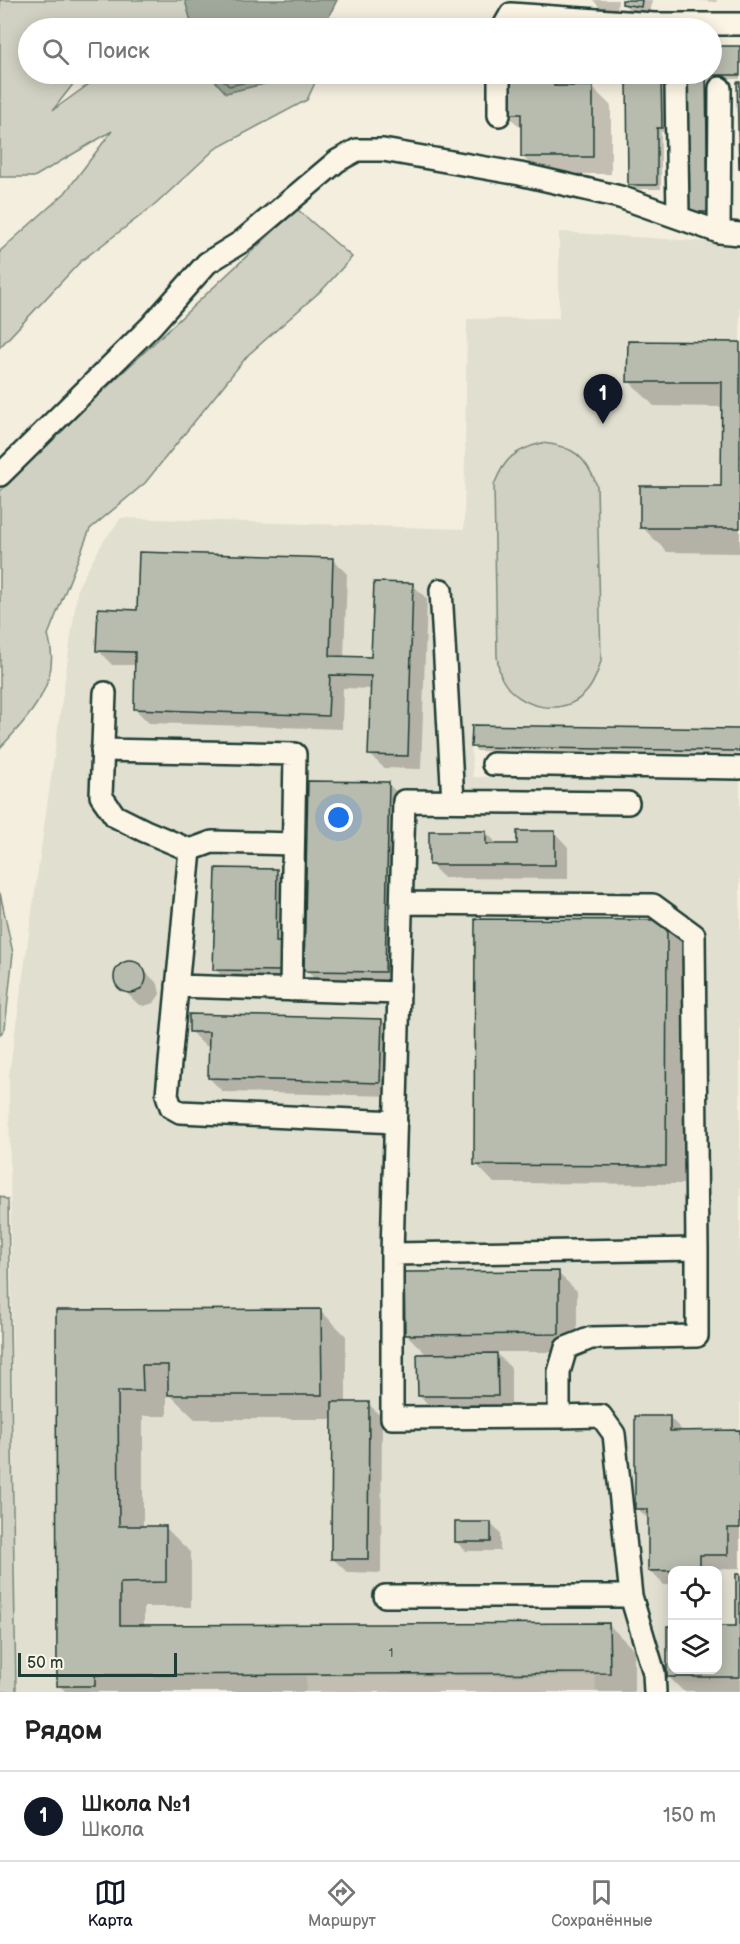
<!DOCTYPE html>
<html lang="ru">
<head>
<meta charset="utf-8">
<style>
	body { margin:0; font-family:"Balsamiq Sans",sans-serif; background:#f2f2f2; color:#222 }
	.controls { position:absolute; right:18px; bottom:18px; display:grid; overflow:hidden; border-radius:12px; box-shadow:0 3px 15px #0003 }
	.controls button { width:54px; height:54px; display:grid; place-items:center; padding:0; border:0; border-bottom:2px solid #e0e0e0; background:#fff; color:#222; font:30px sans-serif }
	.scale { position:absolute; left:18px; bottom:15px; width:159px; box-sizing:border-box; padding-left:6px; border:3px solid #1f3d34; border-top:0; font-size:16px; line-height:21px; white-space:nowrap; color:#1f3d34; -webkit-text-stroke:4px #fcf5e5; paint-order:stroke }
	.you { position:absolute; left:339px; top:818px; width:21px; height:21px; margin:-15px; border:4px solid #fff; border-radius:50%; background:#1a73e8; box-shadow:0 0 0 9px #1a73e833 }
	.badge { display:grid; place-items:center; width:39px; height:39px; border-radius:50%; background:#111827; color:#fff; font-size:20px; font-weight:700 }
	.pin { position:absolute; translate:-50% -50px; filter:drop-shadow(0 2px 3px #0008) }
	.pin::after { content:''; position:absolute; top:32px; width:21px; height:18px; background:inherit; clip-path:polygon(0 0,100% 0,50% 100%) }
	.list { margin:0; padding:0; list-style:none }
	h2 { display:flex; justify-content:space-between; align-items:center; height:78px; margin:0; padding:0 24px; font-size:26px }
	h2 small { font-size:20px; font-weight:400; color:#767676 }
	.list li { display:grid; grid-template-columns:39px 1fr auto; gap:18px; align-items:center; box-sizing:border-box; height:90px; padding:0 24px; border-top:2px solid #e0e0e0 }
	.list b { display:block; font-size:22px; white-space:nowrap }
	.list p { margin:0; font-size:20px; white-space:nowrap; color:#767676 }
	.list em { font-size:20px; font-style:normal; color:#767676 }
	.icon { flex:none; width:33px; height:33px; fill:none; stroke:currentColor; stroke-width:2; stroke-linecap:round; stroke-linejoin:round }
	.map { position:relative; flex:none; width:740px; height:1692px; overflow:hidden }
	.search { position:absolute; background:#fff; box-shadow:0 3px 15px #0003; left:18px; right:18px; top:18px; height:66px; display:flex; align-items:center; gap:15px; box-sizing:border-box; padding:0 21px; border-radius:33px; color:#767676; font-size:22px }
	.sheet { height:168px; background:#fff }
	nav { display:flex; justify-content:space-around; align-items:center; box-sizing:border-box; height:84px; border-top:2px solid #e0e0e0; background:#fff; font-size:16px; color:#767676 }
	nav a { display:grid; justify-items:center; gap:3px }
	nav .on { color:#111827 }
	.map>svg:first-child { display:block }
	.built { fill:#e1dfd0; fill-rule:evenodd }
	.green { fill:#d0d1c2; stroke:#78877b; stroke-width:1.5 }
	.water { fill:#a0a89b; stroke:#6c7d72; stroke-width:1.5 }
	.shadow { fill:#0003 }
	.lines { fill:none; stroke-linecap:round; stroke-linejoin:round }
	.shore { stroke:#53685d; stroke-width:1.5 }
	.building { fill:#b8bcae; stroke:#1f3d34; stroke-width:1.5 }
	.minor-casing { stroke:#1f3d34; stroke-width:26 }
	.minor { stroke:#fcf5e5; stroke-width:21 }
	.labels { text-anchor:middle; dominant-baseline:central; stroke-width:4.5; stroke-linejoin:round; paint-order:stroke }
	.number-label { font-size:12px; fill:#455d52 }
</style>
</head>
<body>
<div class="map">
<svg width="740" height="1692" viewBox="0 0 740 1692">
	<rect width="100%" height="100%" fill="#f3eede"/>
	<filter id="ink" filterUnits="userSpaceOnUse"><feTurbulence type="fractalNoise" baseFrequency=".0167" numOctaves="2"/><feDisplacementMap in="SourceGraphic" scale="12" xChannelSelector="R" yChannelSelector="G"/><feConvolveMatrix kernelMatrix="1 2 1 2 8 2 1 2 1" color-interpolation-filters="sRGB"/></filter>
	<g filter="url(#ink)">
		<path class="built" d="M559,232L740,244V729L472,725L471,747L473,777L740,778V1692H596L595,1676H306V1692H16L9,1075L78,587L103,542L121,518L464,529L467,319L559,318ZM672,1570H718V1670H672Z"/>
		<path class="green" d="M0,0H185L193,28H118V27L116,28H28V74H81L53,110L96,79L99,74H209L226,93L284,79L289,74H319L307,100L215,149L156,204L81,261L0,347V251L65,193L112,131L34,177H0Z
			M297,209L352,257L324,288L248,355L145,483L90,529L48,635C63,681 29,717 0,748V491L73,419Z
			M542,443C573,446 586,456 597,486L601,661C598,672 595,681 588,690C565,719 518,709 502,679C499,673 498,663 497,656L494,485C504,459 514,450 542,443Z
			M0,893L13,953L5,1028L0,1035Z
			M0,1196L8,1200L16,1692H0Z"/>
		<path class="water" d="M185,0H337L323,28H193Z
			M209,74H289L284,79L226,93Z"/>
		<path class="shadow" d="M593,0H618L617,13L603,11Z
			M624,0H652L650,16L633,13L623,4Z
			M698,0H717L716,2Z
			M712,48H740V79H710L711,216H691L686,80H665L666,132H661V189H634L629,185L628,80H622L617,74H712Z
			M414,74H426L417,77Z
			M506,74H572V87H592L611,106V174H540L522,156V129L506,114Z
			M740,343V553L667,552L642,527L722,488L723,407L654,406L629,381Z
			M333,560L347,574L344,658L373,659L413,585L427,599L421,769L384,768L369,754L372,689L343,688L342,729L149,723L135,709L137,665H112L98,650L138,611Z
			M740,730V754L477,751L473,747Z
			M388,784L403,798L399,986L320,984L306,970Z
			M486,832L499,846H518L554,832L568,847V879L444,878L430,864Z
			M276,871L291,885L294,985L229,983L215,969Z
			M666,922L685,940L683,1184L494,1183L476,1164Z
			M124,963H136L158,984L160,994L154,1003L144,1006L138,1004L118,985L116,972Z
			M382,1020L396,1034L394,1096L223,1092L209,1078L210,1046H205L191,1032Z
			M558,1273L577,1291V1352H495L511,1368V1409L434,1410L419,1396L427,1355L406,1334Z
			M321,1311L346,1336V1403H368L382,1418L381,1573L347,1572L332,1558L333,1419H195L167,1392V1416H143V1528H166L191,1553V1607H144V1626L609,1625L634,1650V1692H66L59,1685L58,1312Z
			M670,1418L684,1432H740V1568L672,1570V1585H664L650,1571V1521L637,1508Z
			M491,1524L500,1533V1551H466L456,1542Z
			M740,1576V1691H683L669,1677V1628H672V1670H718V1628H738Z"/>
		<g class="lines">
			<path class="shore" d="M217,74L229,86L281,74"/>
		</g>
		<path class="building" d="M622,0H642L641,7L622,4Z
			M712,46H740V75H706L708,212H685L684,76H661L662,128H657V185H628L627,76H616V74H712Z
			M505,74H554V86H593V157H521V114H505Z
			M737,82H740V169H739Z
			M628,341L740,342V528H640V486H721L722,382H627Z
			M139,552L333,558L330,656L371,657L374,582L413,583L408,756L368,755L371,676L330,675L328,716L134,709L135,652L96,651L98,608L137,610Z
			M472,725L740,729V751L471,747Z
			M308,781L389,782L385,972L304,971Z
			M429,831H486V844H517V831H555V865H429Z
			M216,868L277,869L276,942H281L280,971L213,970Z
			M475,919L667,920L666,1166L474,1165Z
			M114 977a16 16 0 1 1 32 0a16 16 0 1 1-32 0Z
			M189,1014L382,1019L380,1083L208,1078L209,1032H189Z
			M559,1271V1334L405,1335L404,1272Z
			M321,1309L322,1395H168V1365H142L143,1391H118L119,1526H166V1582L120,1583V1625L609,1623L610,1673L95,1675V1686H57L56,1310Z
			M497,1353L498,1396H418L417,1354Z
			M332,1402H369L368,1559H331Z
			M635,1416H670V1431L740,1430V1528H728V1555H700V1570L648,1571V1509H635Z
			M455,1522H491V1542H455Z
			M736,1574H740V1677H667V1626H672V1670H718V1626H736Z"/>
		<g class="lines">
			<defs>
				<path id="minor" d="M503,28L511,14L654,24H740
					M499,74V115
					M676,83L678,217
					M719,232L720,88
					M0,475L151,326L207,263L241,242L337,161L357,150H383L520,174L620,197L719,232L740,234
					M441,590L453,801
					M105,693L101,796L115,816L145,831L190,850L167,1095L171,1107L180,1112L396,1122
					M102,750L295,754L291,990
					M493,764L740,768
					M628,803L404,801L392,1254L697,1249V1336L591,1338L566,1348L559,1372V1417L601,1416L614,1434L631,1596L654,1673L655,1692
					M190,850L212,842L293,844
					M401,903L653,905L694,935L697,1249
					M177,986L399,993
					M392,1254V1418L559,1417
					M385,1596H631"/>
			</defs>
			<use href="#minor" class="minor-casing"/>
			<use href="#minor" class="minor"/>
		</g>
	</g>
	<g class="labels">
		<g class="number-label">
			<text x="391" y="1653">1</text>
		</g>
	</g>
</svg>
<div class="controls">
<button><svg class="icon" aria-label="locate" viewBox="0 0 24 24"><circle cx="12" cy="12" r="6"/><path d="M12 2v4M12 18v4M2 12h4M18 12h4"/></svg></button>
<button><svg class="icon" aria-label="layers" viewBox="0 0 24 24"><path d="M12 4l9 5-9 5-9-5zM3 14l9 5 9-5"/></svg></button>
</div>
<div class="scale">50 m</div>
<div class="you"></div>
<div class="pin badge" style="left:603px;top:424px">1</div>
<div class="search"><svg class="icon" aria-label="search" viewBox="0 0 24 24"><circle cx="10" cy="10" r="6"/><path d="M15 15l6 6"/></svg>Поиск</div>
</div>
<section class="sheet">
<h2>Рядом<small></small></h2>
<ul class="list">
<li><span class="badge">1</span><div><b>Школа №1</b><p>Школа</p></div><em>150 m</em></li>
</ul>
</section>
<nav>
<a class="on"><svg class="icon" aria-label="map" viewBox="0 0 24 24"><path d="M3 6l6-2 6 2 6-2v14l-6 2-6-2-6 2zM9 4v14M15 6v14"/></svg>Карта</a>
<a><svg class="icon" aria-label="directions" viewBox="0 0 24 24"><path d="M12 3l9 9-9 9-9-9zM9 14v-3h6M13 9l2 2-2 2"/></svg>Маршрут</a>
<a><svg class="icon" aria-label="saved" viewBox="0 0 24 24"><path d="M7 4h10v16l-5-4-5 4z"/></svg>Сохранённые</a>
</nav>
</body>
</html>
